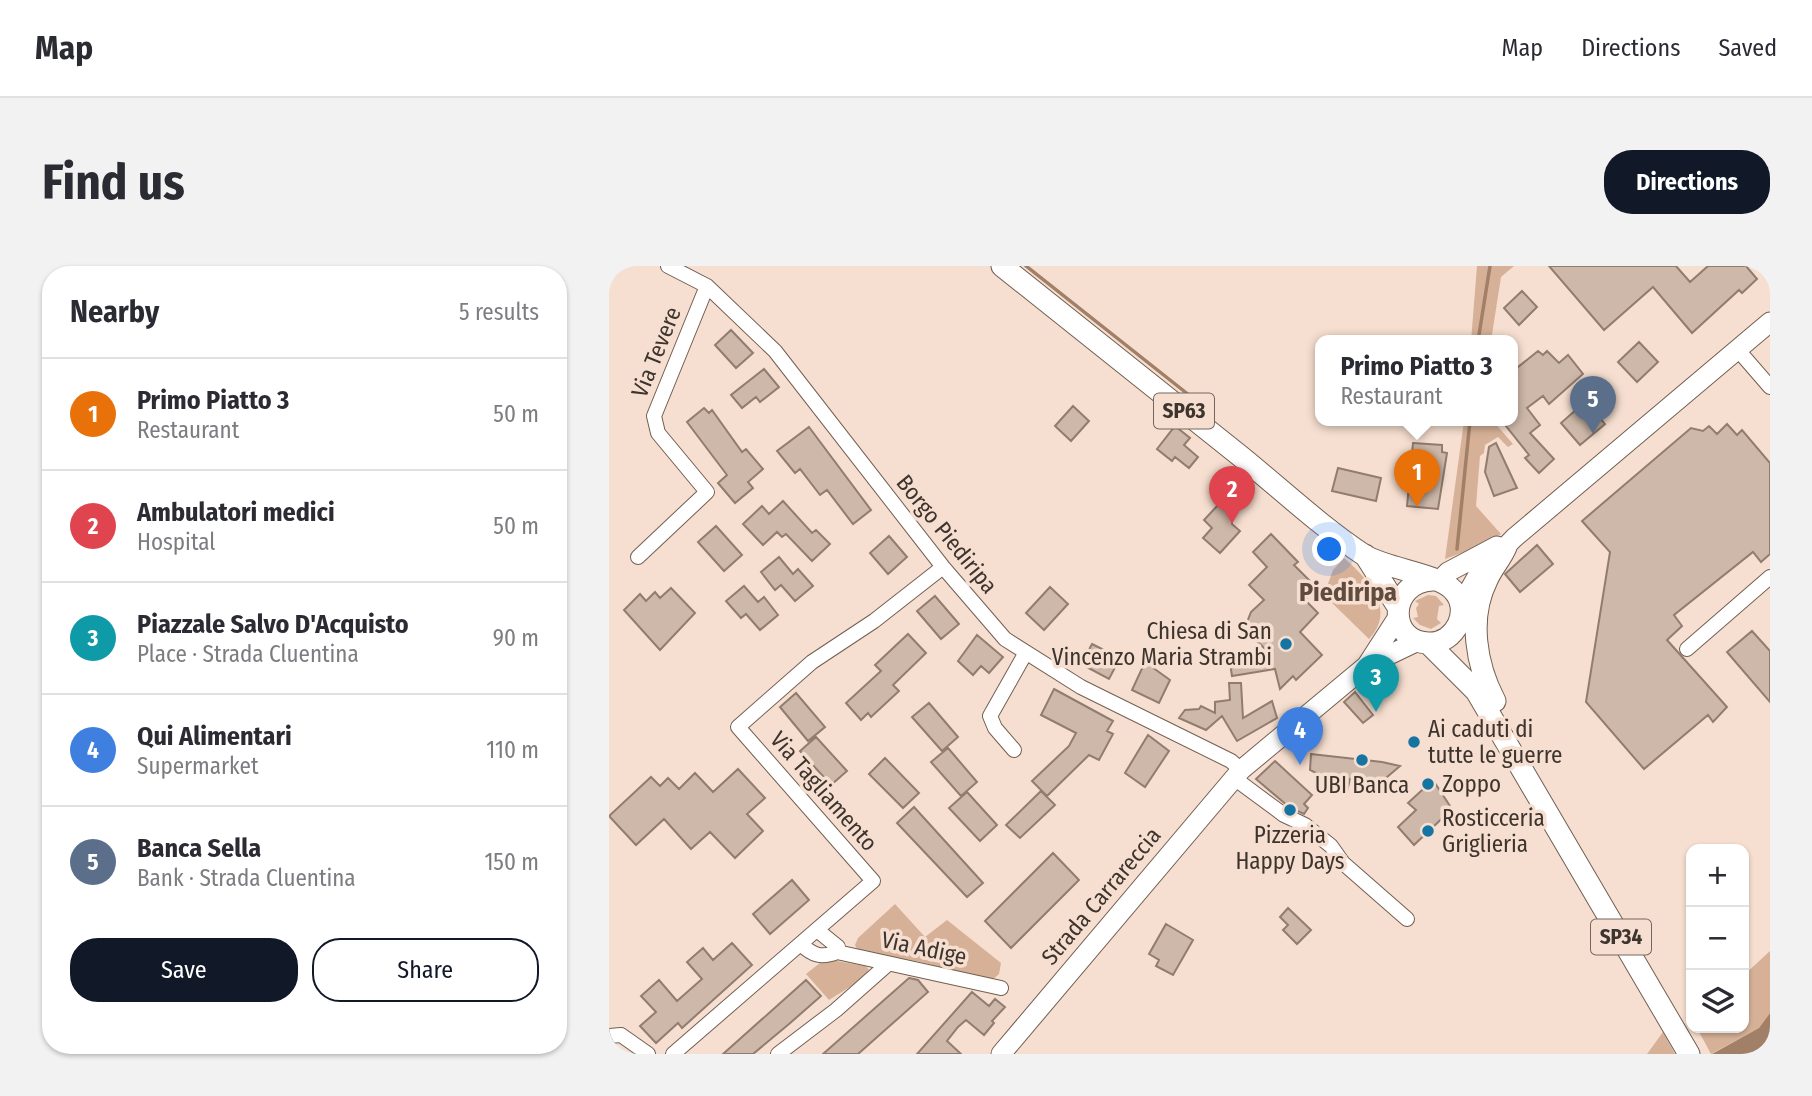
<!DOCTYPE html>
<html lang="en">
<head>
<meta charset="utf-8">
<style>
	body { margin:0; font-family:"Fira Sans Condensed",sans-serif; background:#f2f2f3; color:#2b2b33 }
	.controls { position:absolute; right:21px; bottom:21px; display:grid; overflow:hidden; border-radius:14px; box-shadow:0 2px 5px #0004 }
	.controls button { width:63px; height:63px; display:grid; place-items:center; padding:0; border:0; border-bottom:2px solid #e1e1e2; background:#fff; color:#2b2b33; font:35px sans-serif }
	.you { position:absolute; left:721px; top:284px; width:24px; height:24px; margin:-18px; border:5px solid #fff; border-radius:50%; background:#1a73e8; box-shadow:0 0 0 10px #1a73e833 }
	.badge { display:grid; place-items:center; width:46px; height:46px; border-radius:50%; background:#111827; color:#fff; font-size:23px; font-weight:700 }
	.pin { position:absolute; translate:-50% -58px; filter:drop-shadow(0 2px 4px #0008) }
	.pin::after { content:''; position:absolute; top:37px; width:24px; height:21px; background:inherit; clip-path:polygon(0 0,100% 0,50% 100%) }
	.popup { position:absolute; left:706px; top:69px; width:203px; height:91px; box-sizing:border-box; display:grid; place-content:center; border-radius:14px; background:#fff; filter:drop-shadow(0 2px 5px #0005); font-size:23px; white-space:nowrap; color:#7c7c81 }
	.popup b { font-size:26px; color:#2b2b33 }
	.popup::after { content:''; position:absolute; left:50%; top:100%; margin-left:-14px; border:14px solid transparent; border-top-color:#fff }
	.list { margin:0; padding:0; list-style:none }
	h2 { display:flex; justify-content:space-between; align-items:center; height:91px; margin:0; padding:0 28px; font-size:30px }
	h2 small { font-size:23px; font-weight:400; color:#7c7c81 }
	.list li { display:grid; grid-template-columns:46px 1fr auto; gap:21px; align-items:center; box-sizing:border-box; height:112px; padding:0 28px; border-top:2px solid #e1e1e2 }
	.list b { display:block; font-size:26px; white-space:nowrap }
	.list p { margin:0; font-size:23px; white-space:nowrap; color:#7c7c81 }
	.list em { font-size:23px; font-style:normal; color:#7c7c81 }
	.actions { display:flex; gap:14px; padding:21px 28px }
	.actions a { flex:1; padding:16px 0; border:2px solid #111827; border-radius:28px; text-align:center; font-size:24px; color:#111827 }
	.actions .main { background:#111827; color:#fff }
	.icon { flex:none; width:38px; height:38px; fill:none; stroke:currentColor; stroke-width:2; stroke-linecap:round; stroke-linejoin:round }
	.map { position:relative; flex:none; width:1161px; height:788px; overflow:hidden; border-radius:28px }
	header { display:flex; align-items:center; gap:42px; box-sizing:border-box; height:98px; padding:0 35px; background:#fff; border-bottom:2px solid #e1e1e2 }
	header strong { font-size:33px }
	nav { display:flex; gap:38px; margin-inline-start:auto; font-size:24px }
	.intro { display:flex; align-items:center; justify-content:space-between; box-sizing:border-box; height:168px; padding:0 42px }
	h1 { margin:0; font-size:49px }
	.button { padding:18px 32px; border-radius:28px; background:#111827; color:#fff; font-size:24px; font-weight:700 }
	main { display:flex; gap:42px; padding:0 42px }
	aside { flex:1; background:#fff; border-radius:28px; box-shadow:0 2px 5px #0004 }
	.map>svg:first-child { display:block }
	.green { fill:#d6b197 }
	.water { fill:#a27f67 }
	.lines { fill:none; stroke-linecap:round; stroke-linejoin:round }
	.stream { stroke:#a27f67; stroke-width:3.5 }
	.building { fill:#ceb8a9; stroke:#917c6e; stroke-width:2 }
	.street-casing { stroke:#725f51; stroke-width:16 }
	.secondary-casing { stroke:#725f51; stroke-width:21 }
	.primary-casing { stroke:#725f51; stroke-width:23 }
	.street { stroke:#fff; stroke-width:14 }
	.secondary { stroke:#fff; stroke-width:19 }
	.primary { stroke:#fff; stroke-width:21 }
	.poi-dot { fill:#1574a2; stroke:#f6dfd0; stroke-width:2.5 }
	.labels { text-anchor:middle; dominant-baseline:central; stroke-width:7; stroke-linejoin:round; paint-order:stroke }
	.shield { fill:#f6dfd0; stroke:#74675f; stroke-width:2 }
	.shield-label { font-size:21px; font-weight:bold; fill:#3d342e }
	.street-label { font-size:23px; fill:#3d342e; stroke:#f6dfd0 }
	.poi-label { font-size:23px; fill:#3d342e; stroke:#f6dfd0; text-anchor:start }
	.quarter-label { font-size:26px; font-weight:bold; fill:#5f4c3f; stroke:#f6dfd0 }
</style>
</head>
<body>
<header>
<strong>Map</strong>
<nav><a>Map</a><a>Directions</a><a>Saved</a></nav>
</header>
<div class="intro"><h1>Find us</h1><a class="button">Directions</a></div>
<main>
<aside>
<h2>Nearby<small>5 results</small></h2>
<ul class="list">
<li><span class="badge" style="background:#e8710a">1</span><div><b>Primo Piatto 3</b><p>Restaurant</p></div><em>50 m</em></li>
<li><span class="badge" style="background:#e0444e">2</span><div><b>Ambulatori medici</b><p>Hospital</p></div><em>50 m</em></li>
<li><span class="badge" style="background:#0f9aa8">3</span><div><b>Piazzale Salvo D'Acquisto</b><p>Place · Strada Cluentina</p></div><em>90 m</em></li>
<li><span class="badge" style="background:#3f7fe0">4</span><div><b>Qui Alimentari</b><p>Supermarket</p></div><em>110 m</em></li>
<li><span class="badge" style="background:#5c6f8a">5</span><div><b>Banca Sella</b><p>Bank · Strada Cluentina</p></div><em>150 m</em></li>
</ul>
<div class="actions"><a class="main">Save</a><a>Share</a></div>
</aside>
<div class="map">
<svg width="1161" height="788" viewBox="0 0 1161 788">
	<rect width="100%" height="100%" fill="#f6dfd0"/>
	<path class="green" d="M868,0H905L892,11L882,75H862Z
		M855,155H884L904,178L899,181L889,171L876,179L875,187L871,190L867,240L892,268L877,278L836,293Z
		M735,292C759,313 788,343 760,373L719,333L716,326L724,304Z
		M819,329L827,330L835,339L830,340L828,353L832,357L822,363L811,359L804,352L809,351L807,342L810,338L806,335Z
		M286,638L316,671L338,654L392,697L390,708L382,715L312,696L249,685L246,679L249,672Z
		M1161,685V747L1150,762L1102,788L1088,762H1135V709Z
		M216,693L257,700L260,704L252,714L220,734L197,708Z
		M1054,766L1066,788H1038Z"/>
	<path class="water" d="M1161,747V788H1103L1150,762Z"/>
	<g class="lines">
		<path class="stream" d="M417,0L585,133
			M869,75L881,0
			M848,283L861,155"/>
	</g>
	<path class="building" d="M940,0H1067L1081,16L1099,0H1137L1148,13L1133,27L1130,24L1083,67L1044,21L995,64Z
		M913,25L928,41L910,59L895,42Z
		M122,64L144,87L127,102L106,79Z
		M1030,76L1049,96L1028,116L1009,96Z
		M929,85L934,89L938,85L950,97L959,89L974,108L940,138L934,130L918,142L931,159L921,167L945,193L930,207L916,192L920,189L893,155H904V105Z
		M155,103L170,121L151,136L147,131L133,142L122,129Z
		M977,135L996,158L971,179L952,157Z
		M464,140L480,155L462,175L446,160Z
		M95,142L100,147L103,144L133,186L137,183L154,203L139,216L144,222L126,237L109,217L118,209L78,156Z
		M1118,158L1128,169L1133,164L1161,197V288L1152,296L1144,286L1065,349L1073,360L1058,374L1118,441L1104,456L1099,449L1035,503L977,436L1001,286L973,255L1082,162L1094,165L1100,160L1108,168Z
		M566,160L581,172L575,179L589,191L580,202L566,191L563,195L548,183Z
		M200,161L262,244L244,258L218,224L211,229L191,203L186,207L168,185Z
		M804,177L833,179V186L838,187L829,243L798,240Z
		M887,177L908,222L885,230L876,206L880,181Z
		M729,202L772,212L767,235L723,225Z
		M174,235L203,267L207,264L221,278L203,295L177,268L173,271L168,266L154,279L134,258L153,240L160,248Z
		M609,239H614L623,247V258L631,265L611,287L594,272L603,262L595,254Z
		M107,260L133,289L115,305L89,276Z
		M662,268L689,296L685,299L708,322L696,334L709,347L691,366L713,389L687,414L684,410L671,423L666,403L623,410L620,391L658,385L640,367L638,356L642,346L655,334L640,319L658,301L644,286Z
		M280,270L298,291L279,308L261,287Z
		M928,279L944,298L911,326L896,308Z
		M170,291L184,308L189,303L204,320L186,335L172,319L166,324L152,306Z
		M135,320L149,336L155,331L169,349L151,364L137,348L132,352L117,335Z
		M441,321L459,338L435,364L417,347Z
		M62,322L86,347L51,384L15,344L31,328L37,335L46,326L51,332Z
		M326,330L350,358L332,373L308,345Z
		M1143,365L1161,385V436L1118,386Z
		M299,368L317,387L284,419L290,425L262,451L259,447L252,454L237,437L272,405L266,399Z
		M368,369L394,391L380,407L372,400L364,409L349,395Z
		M483,378L511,392L500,413L472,398Z
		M536,396L561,414L550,437L523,424Z
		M620,417H632L634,452L663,435L668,452L628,475L613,450L597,464L570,452L576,444L590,443L592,440L606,447V436L621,434Z
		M445,423L504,455L498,465L504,468L490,494L480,489L438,530L423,515L460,480L467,467L432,449Z
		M746,426L764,449L754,457L735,436Z
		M187,427L216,461L199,475L171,441Z
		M320,437L349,471L333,485L303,451Z
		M539,469L560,485L536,521L516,507Z
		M207,471L238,505L222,519L191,485Z
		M339,482L368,516L352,530L322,496Z
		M702,488L773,496L791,500L771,517L741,513L737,529L726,526L722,522L723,515L701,504Z
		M276,492L310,527L294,542L260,508Z
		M666,495L703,529L695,538L699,542L695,548L680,541L647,513Z
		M129,503L156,532L138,548L154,565L126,592L101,566L82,583L55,553L27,579L0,550L42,511L51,520L59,512L70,523L86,507L104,526Z
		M824,514L843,543L805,579L789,561L807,544L799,537Z
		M432,525L446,539L411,572L397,559Z
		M358,526L388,559L371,575L340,542Z
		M305,541L374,617L358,631L288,557Z
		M444,587L470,614L402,682L376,655Z
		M183,614L200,634L161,668L144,648Z
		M679,642L702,664L688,678L674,664L679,659L671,651Z
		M557,658L584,674L564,709L547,700L550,694L540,688Z
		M123,677L143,699L73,762L69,757L47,777L31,760L47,746L32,730L50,714L68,735L93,713L78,696L94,682L104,694Z
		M300,712L309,714L319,726L249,788H214Z
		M197,714L212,730L180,758L144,788H114Z
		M363,726L380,740L386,733L396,741L383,755L385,757L375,769L357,754L349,761L338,775L352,788H308Z"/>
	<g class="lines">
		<defs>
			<path id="street" d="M59,0L98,20L166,85L334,301L396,373L472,421L622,495L632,504
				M1129,84L1161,121
				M29,291L98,226L49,167L45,150L98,20
				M1078,383L1161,311
				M405,484L386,462L381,450L416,388
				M625,512L675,549L696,559L722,580L734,597L798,653
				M208,664L229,681L228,686
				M192,678C204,690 213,692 228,686L392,722
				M0,770L12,769L39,788
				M64,788L264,615L129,461L203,396L265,355L334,301
				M169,788L227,744L279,698"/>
			<path id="secondary" d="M830,315L839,306L888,280
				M852,339L869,309L905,272L1161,56
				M758,399L789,351
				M392,788L632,504L757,400L809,375"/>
			<path id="primary" d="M393,0C472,63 551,126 630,189C671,222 711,260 755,289C778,303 829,308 844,324C863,343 847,378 820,377C779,377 778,317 823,314
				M756,289L789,341
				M819,377L867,425L1080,788
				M886,435C867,399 859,352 878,314C883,302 892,293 897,281"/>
		</defs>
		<use href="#street" class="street-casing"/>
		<use href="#secondary" class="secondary-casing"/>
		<use href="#primary" class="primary-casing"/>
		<use href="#street" class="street"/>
		<use href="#secondary" class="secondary"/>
		<use href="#primary" class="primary"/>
	</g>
	<g class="poi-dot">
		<circle cx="677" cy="378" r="7"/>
		<circle cx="805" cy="476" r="7"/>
		<circle cx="753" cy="494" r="7"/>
		<circle cx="819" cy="518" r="7"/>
		<circle cx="681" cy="544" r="7"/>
		<circle cx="819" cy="565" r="7"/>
	</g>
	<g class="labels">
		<g class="shield">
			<rect x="545" y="127.5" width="60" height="35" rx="5"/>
			<rect x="982" y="653.5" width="60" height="35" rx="5"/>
		</g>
		<g class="shield-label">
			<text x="575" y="145">SP63</text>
			<text x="1012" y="671">SP34</text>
		</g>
		<g class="street-label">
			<text transform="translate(47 86) rotate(-68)">Via Tevere</text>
			<text transform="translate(338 268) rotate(51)">Borgo Piediripa</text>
			<text transform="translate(215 525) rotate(49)">Via Tagliamento</text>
			<text transform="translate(492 630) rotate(-50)">Strada Carrareccia</text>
			<text transform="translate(315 682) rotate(12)">Via Adige</text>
		</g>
		<g class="poi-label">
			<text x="663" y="365" text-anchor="end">Chiesa di San<tspan x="663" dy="26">Vincenzo Maria Strambi</tspan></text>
			<text x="819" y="463">Ai caduti di<tspan x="819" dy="26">tutte le guerre</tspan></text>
			<text x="833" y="518">Zoppo</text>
			<text x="753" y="519" text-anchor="middle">UBI Banca</text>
			<text x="833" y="552">Rosticceria<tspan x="833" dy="26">Griglieria</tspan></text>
			<text x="681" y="569" text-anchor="middle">Pizzeria<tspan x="681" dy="26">Happy Days</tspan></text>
		</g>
		<g class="quarter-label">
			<text x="739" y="326">Piediripa</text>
		</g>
	</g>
</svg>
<div class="controls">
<button>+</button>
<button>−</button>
<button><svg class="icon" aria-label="layers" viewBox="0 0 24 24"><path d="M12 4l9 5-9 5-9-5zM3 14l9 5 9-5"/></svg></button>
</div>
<div class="you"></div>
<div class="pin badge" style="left:808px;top:241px;background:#e8710a">1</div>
<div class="popup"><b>Primo Piatto 3</b>Restaurant</div>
<div class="pin badge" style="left:623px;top:258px;background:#e0444e">2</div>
<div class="pin badge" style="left:767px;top:446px;background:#0f9aa8">3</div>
<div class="pin badge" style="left:691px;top:499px;background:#3f7fe0">4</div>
<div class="pin badge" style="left:984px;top:168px;background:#5c6f8a">5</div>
</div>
</main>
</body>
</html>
